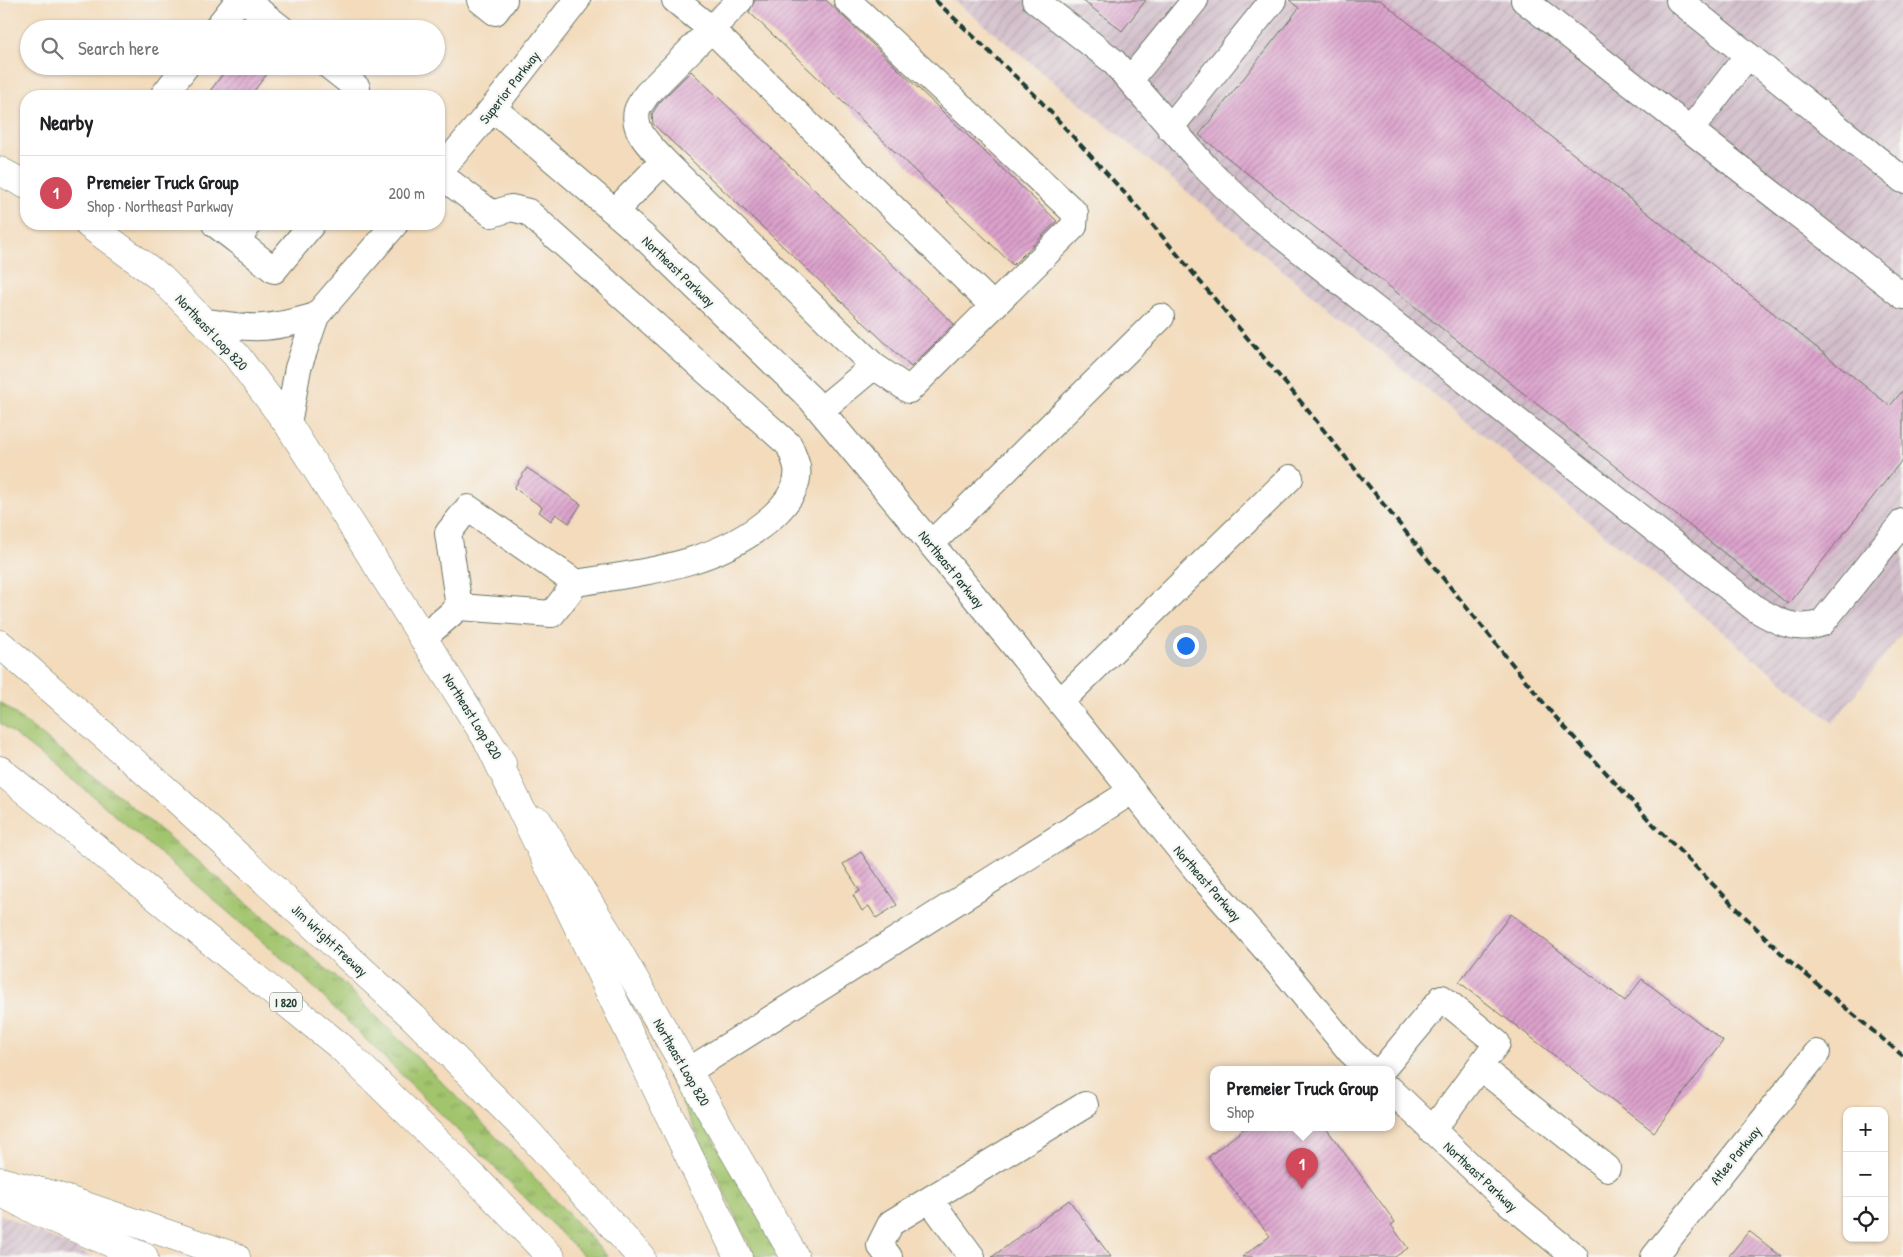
<!DOCTYPE html>
<html lang="en">
<head>
<meta charset="utf-8">
<style>
	body { margin:0; font-family:"Patrick Hand",sans-serif; background:#f2f2f2; color:#202124 }
	.controls { position:absolute; right:15px; bottom:15px; display:grid; overflow:hidden; border-radius:10px; box-shadow:0 1px 4px #0004 }
	.controls button { width:45px; height:45px; display:grid; place-items:center; padding:0; border:0; border-bottom:1px solid #e0e0e0; background:#fff; color:#202124; font:25px sans-serif }
	.you { position:absolute; left:1185px; top:645px; width:18px; height:18px; margin:-12px; border:4px solid #fff; border-radius:50%; background:#1a73e8; box-shadow:0 0 0 8px #1a73e833 }
	.badge { display:grid; place-items:center; width:32px; height:32px; border-radius:50%; background:#d1495b; color:#fff; font-size:16px; font-weight:700 }
	.pin { position:absolute; translate:-50% -41px; filter:drop-shadow(0 1px 2px #0008) }
	.pin::after { content:''; position:absolute; top:26px; width:18px; height:15px; background:inherit; clip-path:polygon(0 0,100% 0,50% 100%) }
	.popup { position:absolute; left:1210px; top:1066px; width:185px; height:65px; box-sizing:border-box; display:grid; place-content:center; border-radius:10px; background:#fff; filter:drop-shadow(0 1px 4px #0005); font-size:16px; white-space:nowrap; color:#757577 }
	.popup b { font-size:19px; color:#202124 }
	.popup::after { content:''; position:absolute; left:50%; top:100%; margin-left:-10px; border:10px solid transparent; border-top-color:#fff }
	.list { margin:0; padding:0; list-style:none }
	h2 { display:flex; justify-content:space-between; align-items:center; height:65px; margin:0; padding:0 20px; font-size:21px }
	h2 small { font-size:16px; font-weight:400; color:#757577 }
	.list li { display:grid; grid-template-columns:32px 1fr auto; gap:15px; align-items:center; box-sizing:border-box; height:75px; padding:0 20px; border-top:1px solid #e0e0e0 }
	.list b { display:block; font-size:19px; white-space:nowrap }
	.list p { margin:0; font-size:16px; white-space:nowrap; color:#757577 }
	.list em { font-size:16px; font-style:normal; color:#757577 }
	.icon { flex:none; width:28px; height:28px; fill:none; stroke:currentColor; stroke-width:2; stroke-linecap:round; stroke-linejoin:round }
	.map { position:relative; flex:none; width:1903px; height:1257px; overflow:hidden }
	.search { position:absolute; background:#fff; box-shadow:0 1px 4px #0004; left:20px; top:20px; width:425px; height:55px; display:flex; align-items:center; gap:12px; box-sizing:border-box; padding:0 18px; border-radius:28px; color:#757577; font-size:19px }
	.panel { position:absolute; background:#fff; box-shadow:0 1px 4px #0004; left:20px; top:90px; width:425px; height:140px; border-radius:20px }
	.map>svg:first-child { display:block }
	.industrial { fill:url(#industrial-furrows) }
	.grass { fill:url(#grass-tufts); stroke:#608050 }
	.building { fill:url(#building-hatch) }
	.lines { fill:none; stroke-linecap:round; stroke-linejoin:round }
	.minor-casing { stroke:#697464; stroke-width:28 }
	.major-casing { stroke:#697464; stroke-width:29 }
	.highway-casing { stroke:#697464; stroke-width:29 }
	.minor { stroke:#fff; stroke-width:26 }
	.major { stroke:#fff; stroke-width:28 }
	.highway { stroke:#fff; stroke-width:28 }
	.rail { stroke:#1f3d34; stroke-width:4; stroke-dasharray:8 4; stroke-linecap:butt }
	.labels { text-anchor:middle; dominant-baseline:central; stroke-width:4.5; stroke-linejoin:round; paint-order:stroke }
	.shield { fill:#f6f6f2; stroke:#60746d; stroke-width:1 }
	.shield-label { font-size:12px; font-weight:bold; fill:#1f3d34 }
	.street-label { font-size:14px; fill:#1f3d34; stroke:#f6f6f2 }
</style>
</head>
<body>
<div class="map">
<svg width="1903" height="1257" viewBox="0 0 1903 1257">
	<defs>
		<pattern id="industrial-furrows" width="10" height="10" patternUnits="userSpaceOnUse" patternTransform="scale(1.25)"><rect width="10" height="10" fill="#d1bdc9"/><path d="M-1 1l2-2M0 10L10 0M9 11l2-2" fill="none" stroke="#b3a3ad"/></pattern>
		<pattern id="grass-tufts" width="24" height="20" patternUnits="userSpaceOnUse" patternTransform="scale(1.25)"><rect width="24" height="20" fill="#a2c46d"/><path d="M3 7l-1-3M5 7V3M7 7l1-3M15 17l-1-3M17 17v-4M19 17l1-3" fill="none" stroke="#83a05a"/></pattern>
		<pattern id="building-hatch" width="6" height="6" patternUnits="userSpaceOnUse" patternTransform="scale(1.25)"><rect width="6" height="6" fill="#dca1cc"/><path d="M-1 1l2-2M0 6l6-6M5 7l2-2" fill="none" stroke="#b284a6"/></pattern>
	</defs>
	<rect width="100%" height="100%" fill="#f6f6f2"/>
	<filter id="ink" filterUnits="userSpaceOnUse"><feTurbulence type="fractalNoise" baseFrequency=".02" numOctaves="2"/><feDisplacementMap in="SourceGraphic" scale="10" xChannelSelector="R" yChannelSelector="G"/><feConvolveMatrix kernelMatrix="1 2 1 2 8 2 1 2 1" color-interpolation-filters="sRGB"/></filter>
	<filter id="wash" filterUnits="userSpaceOnUse"><feTurbulence type="fractalNoise" baseFrequency=".0096" numOctaves="4" result="noise"/><feDisplacementMap in="SourceGraphic" scale="20" xChannelSelector="R" yChannelSelector="G"/><feGaussianBlur stdDeviation="1.12" result="paint"/><feColorMatrix in="noise" values="0 0 0 0 0 0 0 0 0 0 0 0 0 0 0 0 0 1.4 0 .05"/><feComposite in="paint" operator="in"/></filter>
	<g filter="url(#wash)">
		<rect width="100%" height="100%" fill="#f3dbbc"/>
		<path class="industrial" d="M954,0H1903V632L1833,723Z
			M0,1214L93,1257H0Z"/>
		<path class="grass" d="M0,702L124,800L342,982L510,1151L608,1257H585L300,974L94,797L0,723Z
			M642,1018L782,1257H755Z"/>
		<g id="blocks">
			<path class="building" d="M755,0H826L1057,221L1013,265L749,12Z
				M1082,0H1146L1122,31Z
				M1289,0H1380L1890,406L1903,390V459L1788,604L1199,135L1299,8Z
				M229,66H273L250,96H206Z
				M691,71L954,324L911,367L653,124L652,114L659,103Z
				M527,468L581,504L569,523L556,514L551,521L539,512L542,507L514,488Z
				M861,852L897,905L876,918L869,906L862,911L853,895L860,891L843,864Z
				M1511,914L1625,1001L1642,979L1723,1041L1654,1132L1459,982Z
				M1245,1128H1326L1395,1222L1391,1225L1408,1248L1395,1257H1242L1270,1236L1208,1157Z
				M1069,1200L1111,1257H992Z
				M1749,1231L1782,1257H1728Z"/>
		</g>
	</g>
	<g filter="url(#ink)">
		<use href="#blocks" fill-opacity="0" stroke="#697464" stroke-width="1"/>
		<g class="lines">
			<defs>
				<path id="minor" d="M245,0L282,29
					M480,0L495,12L504,0
					M675,0L711,29L993,306
					M740,0L647,94C644,99 638,106 637,111C632,131 652,148 664,161L874,366L909,390L1074,226L1075,213L847,0
					M1035,0L1113,61L1207,169L1253,213L1756,609C1778,622 1797,632 1822,623L1903,522
					M1524,0L1903,296
					M1679,0L1903,180
					M216,29L239,0
					M329,66L357,88L351,96
					M1130,80L1195,0
					M163,96L186,66
					M493,108L644,237L811,399L970,591L1199,873L1277,962L1350,1051L1370,1070
					M1170,128L1273,0
					M1691,129L1748,55
					M439,172L493,108L577,0
					M615,211L664,161
					M215,224L236,240L249,224
					M236,240L274,270L312,224
					M203,321C251,330 269,330 316,316
					M821,410L874,366
					M288,424L298,368L316,316L395,224
					M931,544L1161,317
					M459,607L448,533L468,508L576,583
					M424,637L459,607L552,614L576,583C645,572 719,565 773,516C786,504 800,487 797,467C795,459 792,452 789,445L528,212L511,208L492,214L439,174
					M1060,702L1290,478
					M1480,1067L1607,1168
					M1382,1070L1442,998L1497,1043L1432,1131
					M687,1072L1132,791
					M1391,1090L1507,1201L1575,1257
					M930,1200L972,1257
					M889,1257L880,1245L891,1223L1085,1105
					M1654,1257L1817,1053"/>
				<path id="major" d="M0,171L26,185
					M88,224L161,278L236,355L288,424L502,763
					M538,821L609,935L795,1257
					M0,1192L40,1213L144,1257"/>
				<path id="highway" d="M0,644L174,797L413,1017L526,1130L641,1257
					M489,743L738,1257
					M0,770L342,1048L477,1180L551,1257
					M0,1181L53,1195L236,1257"/>
			</defs>
			<use href="#minor" class="minor-casing"/>
			<use href="#major" class="major-casing"/>
			<use href="#highway" class="highway-casing"/>
			<use href="#minor" class="minor"/>
			<use href="#major" class="major"/>
			<use href="#highway" class="highway"/>
			<path class="rail" d="M935,0L1035,95L1141,211L1301,402L1551,712L1648,819L1785,957L1903,1056"/>
		</g>
	</g>
	<g class="labels">
		<rect class="shield" x="270" y="992.5" width="32" height="19" rx="4"/>
		<g class="shield-label">
			<text x="286" y="1002">I 820</text>
		</g>
		<g class="street-label">
			<text transform="translate(509 87) rotate(-52)">Superior Parkway</text>
			<text transform="translate(679 271) rotate(44)">Northeast Parkway</text>
			<text transform="translate(212 332) rotate(47)">Northeast Loop 820</text>
			<text transform="translate(952 569) rotate(51)">Northeast Parkway</text>
			<text transform="translate(473 716) rotate(58)">Northeast Loop 820</text>
			<text transform="translate(1208 883) rotate(49)">Northeast Parkway</text>
			<text transform="translate(330 940) rotate(43)">Jim Wright Freeway</text>
			<text transform="translate(682 1062) rotate(60)">Northeast Loop 820</text>
			<text transform="translate(1735 1155) rotate(-51)">Atlee Parkway</text>
			<text transform="translate(1481 1176) rotate(43)">Northeast Parkway</text>
		</g>
	</g>
</svg>
<div class="controls">
<button>+</button>
<button>−</button>
<button><svg class="icon" aria-label="locate" viewBox="0 0 24 24"><circle cx="12" cy="12" r="6"/><path d="M12 2v4M12 18v4M2 12h4M18 12h4"/></svg></button>
</div>
<div class="you"></div>
<div class="pin badge" style="left:1302px;top:1189px">1</div>
<div class="popup"><b>Premeier Truck Group</b>Shop</div>
<div class="search"><svg class="icon" aria-label="search" viewBox="0 0 24 24"><circle cx="10" cy="10" r="6"/><path d="M15 15l6 6"/></svg>Search here</div>
<section class="panel">
<h2>Nearby<small></small></h2>
<ul class="list">
<li><span class="badge">1</span><div><b>Premeier Truck Group</b><p>Shop · Northeast Parkway</p></div><em>200 m</em></li>
</ul>
</section>
</div>
</body>
</html>
